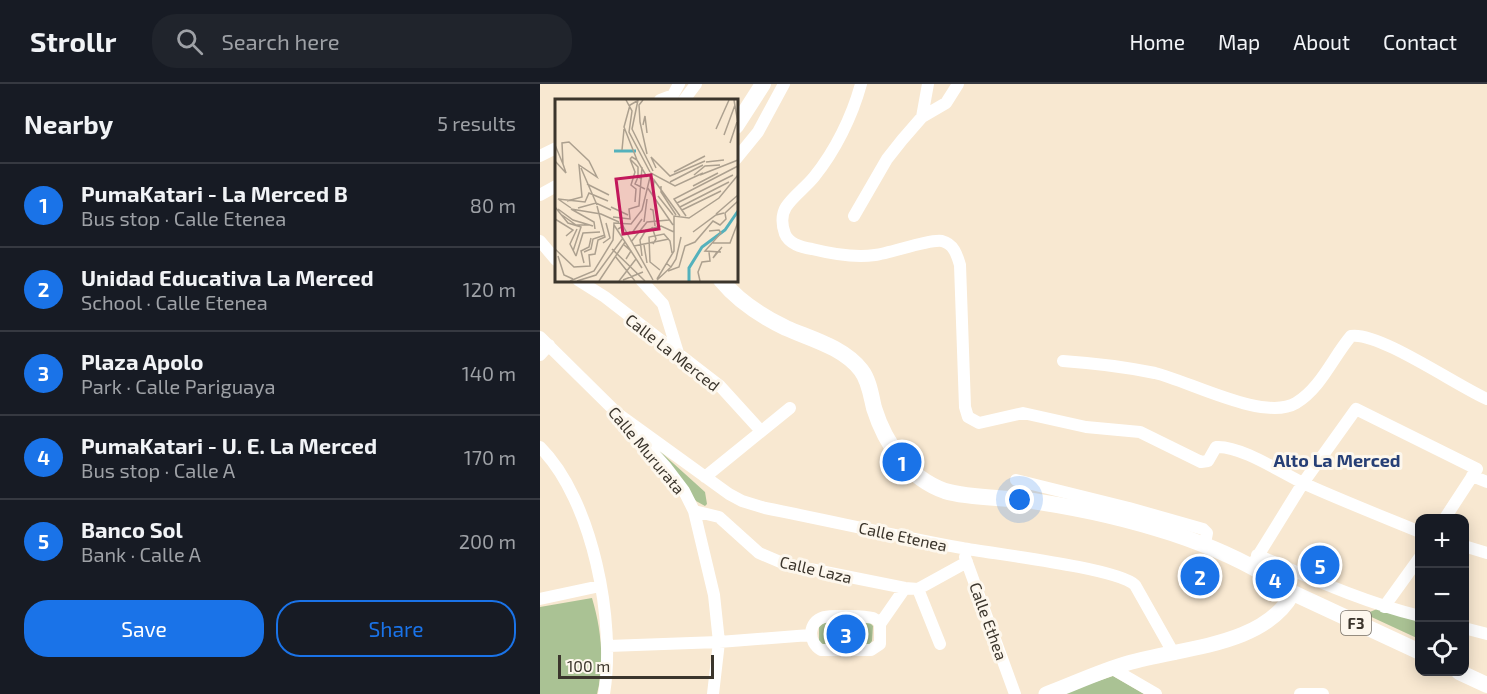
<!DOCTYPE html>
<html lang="en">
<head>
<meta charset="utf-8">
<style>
	body { margin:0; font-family:"Exo 2",sans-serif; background:#20242c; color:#f1f3f6 }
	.controls { position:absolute; right:18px; bottom:18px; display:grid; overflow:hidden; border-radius:12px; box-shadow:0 3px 15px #0003 }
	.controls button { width:54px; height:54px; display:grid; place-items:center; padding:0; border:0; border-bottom:2px solid #363941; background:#171b24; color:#f1f3f6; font:30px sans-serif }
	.scale { position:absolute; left:18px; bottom:15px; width:156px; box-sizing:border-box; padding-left:6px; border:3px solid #3b352c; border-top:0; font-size:16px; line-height:21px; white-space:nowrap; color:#3b352c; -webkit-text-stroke:4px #fdf7ed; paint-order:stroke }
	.you { position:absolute; left:480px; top:416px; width:21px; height:21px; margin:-15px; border:4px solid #fff; border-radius:50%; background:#1a73e8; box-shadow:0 0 0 9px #1a73e833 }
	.badge { display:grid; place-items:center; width:39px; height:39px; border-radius:50%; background:#1a73e8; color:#fff; font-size:20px; font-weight:700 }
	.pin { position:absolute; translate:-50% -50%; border:3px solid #fff; box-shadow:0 2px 6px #0006 }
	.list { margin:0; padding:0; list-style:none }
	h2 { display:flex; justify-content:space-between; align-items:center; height:78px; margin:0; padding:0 24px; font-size:26px }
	h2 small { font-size:20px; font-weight:400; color:#9ea1a6 }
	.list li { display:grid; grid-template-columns:39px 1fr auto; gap:18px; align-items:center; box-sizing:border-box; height:84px; padding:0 24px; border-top:2px solid #363941 }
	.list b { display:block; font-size:22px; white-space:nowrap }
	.list p { margin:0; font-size:20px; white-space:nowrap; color:#9ea1a6 }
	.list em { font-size:20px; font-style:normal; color:#9ea1a6 }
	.actions { display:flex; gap:12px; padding:18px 24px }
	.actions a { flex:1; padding:14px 0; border:2px solid #1a73e8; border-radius:24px; text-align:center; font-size:21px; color:#1a73e8 }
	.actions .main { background:#1a73e8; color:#fff }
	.icon { flex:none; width:33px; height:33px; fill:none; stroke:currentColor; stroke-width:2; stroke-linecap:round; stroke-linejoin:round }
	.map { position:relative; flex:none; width:947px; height:610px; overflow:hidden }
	header { display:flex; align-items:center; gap:36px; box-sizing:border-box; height:84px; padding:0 30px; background:#171b24; border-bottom:2px solid #363941 }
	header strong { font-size:28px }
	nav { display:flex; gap:33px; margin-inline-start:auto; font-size:21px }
	.search { width:420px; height:54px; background:#20242c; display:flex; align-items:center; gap:15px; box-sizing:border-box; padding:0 21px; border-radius:24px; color:#9ea1a6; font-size:22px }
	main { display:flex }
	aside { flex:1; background:#171b24 }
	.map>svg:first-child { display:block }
	.green { fill:#aac294 }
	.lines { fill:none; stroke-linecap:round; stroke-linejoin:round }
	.minor { stroke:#fff; stroke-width:12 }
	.major { stroke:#fff; stroke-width:15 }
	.highway { stroke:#fff; stroke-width:16 }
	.labels { text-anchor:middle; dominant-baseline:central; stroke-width:6; stroke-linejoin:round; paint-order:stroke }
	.shield { fill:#fdf7ed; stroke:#756f66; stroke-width:1.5 }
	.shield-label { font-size:15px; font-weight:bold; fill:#3b352c }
	.street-label { font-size:16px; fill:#3b352c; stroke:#fdf7ed }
	.neighbourhood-label { font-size:18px; font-weight:bold; fill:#263f76; stroke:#fdf7ed }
	.inset-river { fill:none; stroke:#54b1bc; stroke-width:3 }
	.inset-road { fill:none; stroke:#aca08f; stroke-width:1.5 }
	.view { fill:#c2185b; fill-opacity:0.15; stroke:#c2185b; stroke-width:3 }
	.inset-edge { fill:none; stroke:#3b352c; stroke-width:3 }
</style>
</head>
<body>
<header>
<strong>Strollr</strong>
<div class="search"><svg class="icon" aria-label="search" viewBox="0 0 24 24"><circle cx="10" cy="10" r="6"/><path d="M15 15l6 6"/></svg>Search here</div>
<nav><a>Home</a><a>Map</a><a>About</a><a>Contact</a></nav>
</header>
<main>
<aside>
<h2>Nearby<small>5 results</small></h2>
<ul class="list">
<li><span class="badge">1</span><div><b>PumaKatari - La Merced B</b><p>Bus stop · Calle Etenea</p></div><em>80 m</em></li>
<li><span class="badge">2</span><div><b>Unidad Educativa La Merced</b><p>School · Calle Etenea</p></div><em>120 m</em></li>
<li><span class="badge">3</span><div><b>Plaza Apolo</b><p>Park · Calle Pariguaya</p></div><em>140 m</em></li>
<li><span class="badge">4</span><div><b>PumaKatari - U. E. La Merced</b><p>Bus stop · Calle A</p></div><em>170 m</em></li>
<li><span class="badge">5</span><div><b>Banco Sol</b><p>Bank · Calle A</p></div><em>200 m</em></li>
</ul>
<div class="actions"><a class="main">Save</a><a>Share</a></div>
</aside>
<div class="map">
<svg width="947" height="610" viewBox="0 0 947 610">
	<rect width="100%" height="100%" fill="#f8e8d1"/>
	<path class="green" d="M113,361L165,408L167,420L165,422L156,417Z
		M52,514C61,544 65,579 57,610H0V523Z
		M837,525L879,537V555L825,530Z
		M329,538L333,542L332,557L329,561L285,562L279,559V543L284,539Z
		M573,592L604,610H519Z"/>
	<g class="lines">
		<path class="minor" d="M321,0C312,33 295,67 274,93C265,104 253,112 246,123C241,131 242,142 245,150C249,160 261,163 272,165C292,170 314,174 335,171C351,169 389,155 402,157C414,160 417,171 420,181L425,323L428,333L439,339L483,329L546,343L600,348L661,378L668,377L676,363C700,361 742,389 765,400C803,417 841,432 880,448
			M120,16L133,11L139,0
			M144,16L156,0
			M382,33L388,0
			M0,72L16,64
			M196,75L218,48L244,0
			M0,111L16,102
			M314,132L347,75L362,56L382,33L406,19L418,0
			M0,157L16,176
			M38,196L65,213L180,302L221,347
			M101,196L123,220L138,269
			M0,253L77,329L125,382L144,407L154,427L174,511L179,558L173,610
			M0,271L9,261
			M523,277C554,279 585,283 615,289C649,297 724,338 756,319C781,304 793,273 811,252C838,247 917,302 947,315
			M77,329L189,410L202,417L225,424C291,437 356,452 422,464C454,470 577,484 595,501L634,570
			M0,363C53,416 76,538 64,610
			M932,392L947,398
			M165,393L250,324
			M476,396L589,424L663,445L667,449L665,459
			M154,427L179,433L219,469L245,480L365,504L378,505L427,478
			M924,462L947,469
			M717,471C771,494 823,518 880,532
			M425,473L475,610
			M711,483L763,399L816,325L937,385L905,434
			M378,505L400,560
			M0,515L60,502
			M844,523L880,473
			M340,540C337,537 338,536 333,534C325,532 293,531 284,533C267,538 268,558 281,566H331L340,560V540L365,504
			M924,544L947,550
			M68,562L179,558L270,551
			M573,585L616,610
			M760,610H783"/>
		<path class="major" d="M506,610C533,600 560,587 588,579C641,563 724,563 753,509"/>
		<path class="highway" d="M196,42L223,0
			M181,196C199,218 221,232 246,244C271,255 303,263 321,286C329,296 331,311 334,324C345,359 368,394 405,407C431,415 471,413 499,418C583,431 685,458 753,509L880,568
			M919,588L947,601"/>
	</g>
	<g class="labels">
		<rect class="shield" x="801" y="527" width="30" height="24" rx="4.5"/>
		<g class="shield-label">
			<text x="816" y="539">F3</text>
		</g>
		<g class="street-label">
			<text transform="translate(133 268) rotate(38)">Calle La Merced</text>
			<text transform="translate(107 366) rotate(50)">Calle Mururata</text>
			<text transform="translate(363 452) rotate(12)">Calle Etenea</text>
			<text transform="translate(276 485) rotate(13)">Calle Laza</text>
			<text transform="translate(449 537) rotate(70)">Calle Ethea</text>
		</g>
		<g class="neighbourhood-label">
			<text x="797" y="376">Alto La Merced</text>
		</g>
	</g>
	<g transform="translate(15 15)">
		<rect width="183" height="183" fill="#f8e8d1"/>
		<path class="inset-river" d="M59,52H81M134,182V169L147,148L170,131L183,112"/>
		<path class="inset-road" d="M71,1L77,12L74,33L95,73M83,1L77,30L98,72M88,1L84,6L85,23L92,55M179,1L183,24M88,26L90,17L92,34M161,30L174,1M169,36L180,6M175,44L182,23M0,46L8,65L7,44L14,43L34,62L42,78L24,66L27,98L12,102M67,51L69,30M75,60L80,73L76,86L81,90L80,103M75,60L77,58L82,61L92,78M75,60L83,68V78M82,61L69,28L75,6L82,2M0,62L11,74L8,65M151,63L169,61M26,69L42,106M101,69L96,58L115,77L150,62M119,73L150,57M139,76L150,67L165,66M145,76L183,61M87,80L83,78L80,85L90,90M115,83L148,66M32,85L54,96M106,87V93L121,116M138,87L163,74M92,88L118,126M98,96L99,81L125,117M103,97L118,116M122,104L178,76M0,108L13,124L26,128L18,152M56,108L73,116M125,108L174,83M16,109L3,100L30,103L34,94L53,102M23,109L41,104L56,111M3,110L18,121L38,127M95,110L98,111L100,127M127,111L166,92M161,115L183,96M7,116L21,126H35H32M131,117L119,100L183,67M58,118L75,120L74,110L84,107L87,68M0,120L18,131L11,137M89,123L92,100M59,126L87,169M97,128L101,140L98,145M40,130L39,123L16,110L46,115L64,123M63,130L68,127L98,181M154,132L164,131L166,134L150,152L166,153M74,133L77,134L87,120M138,133L161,116L169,114M76,143L92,123L114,121M48,144L55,139L51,124M158,144H175L183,123M68,145L76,152L71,160M89,146L92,164M79,147L114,140M0,150L19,168L35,167L34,156L40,155L43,141L50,138L42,107M57,150L90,182M29,153L36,150L38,140L50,136M162,153L158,159L167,148M3,157L9,176L18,180M21,157L28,134L45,133M21,157L15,145L22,130M60,157L80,182M87,157L85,141L91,131L106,127L119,133M29,164L26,152L34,148L36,139M111,164L116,168L121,160L126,138M105,171L95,163L94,138L109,135L115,142L117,154M113,172L124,168L130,147L140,143L158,122L165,126L171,120L170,114L183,102M102,180L119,152V117L134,119L164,99L183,76M68,181L88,173M102,181L116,168M15,182L39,172L58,141L59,124L76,125L87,111L96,74L120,87L148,74M22,182L41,176L68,139M44,182L70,143M64,182L81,160M145,182L143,173L147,163L155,162L154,153"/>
		<path class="view" d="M96,76L104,130L68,135L61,80Z"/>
		<rect width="183" height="183" class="inset-edge"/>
	</g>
</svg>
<div class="controls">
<button>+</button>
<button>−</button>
<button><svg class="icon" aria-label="locate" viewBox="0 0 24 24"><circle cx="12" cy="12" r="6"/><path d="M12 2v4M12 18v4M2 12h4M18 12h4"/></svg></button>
</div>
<div class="scale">100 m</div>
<div class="you"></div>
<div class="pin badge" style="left:362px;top:378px">1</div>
<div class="pin badge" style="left:660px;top:492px">2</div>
<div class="pin badge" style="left:306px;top:550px">3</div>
<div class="pin badge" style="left:735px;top:495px">4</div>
<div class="pin badge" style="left:780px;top:481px">5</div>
</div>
</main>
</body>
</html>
